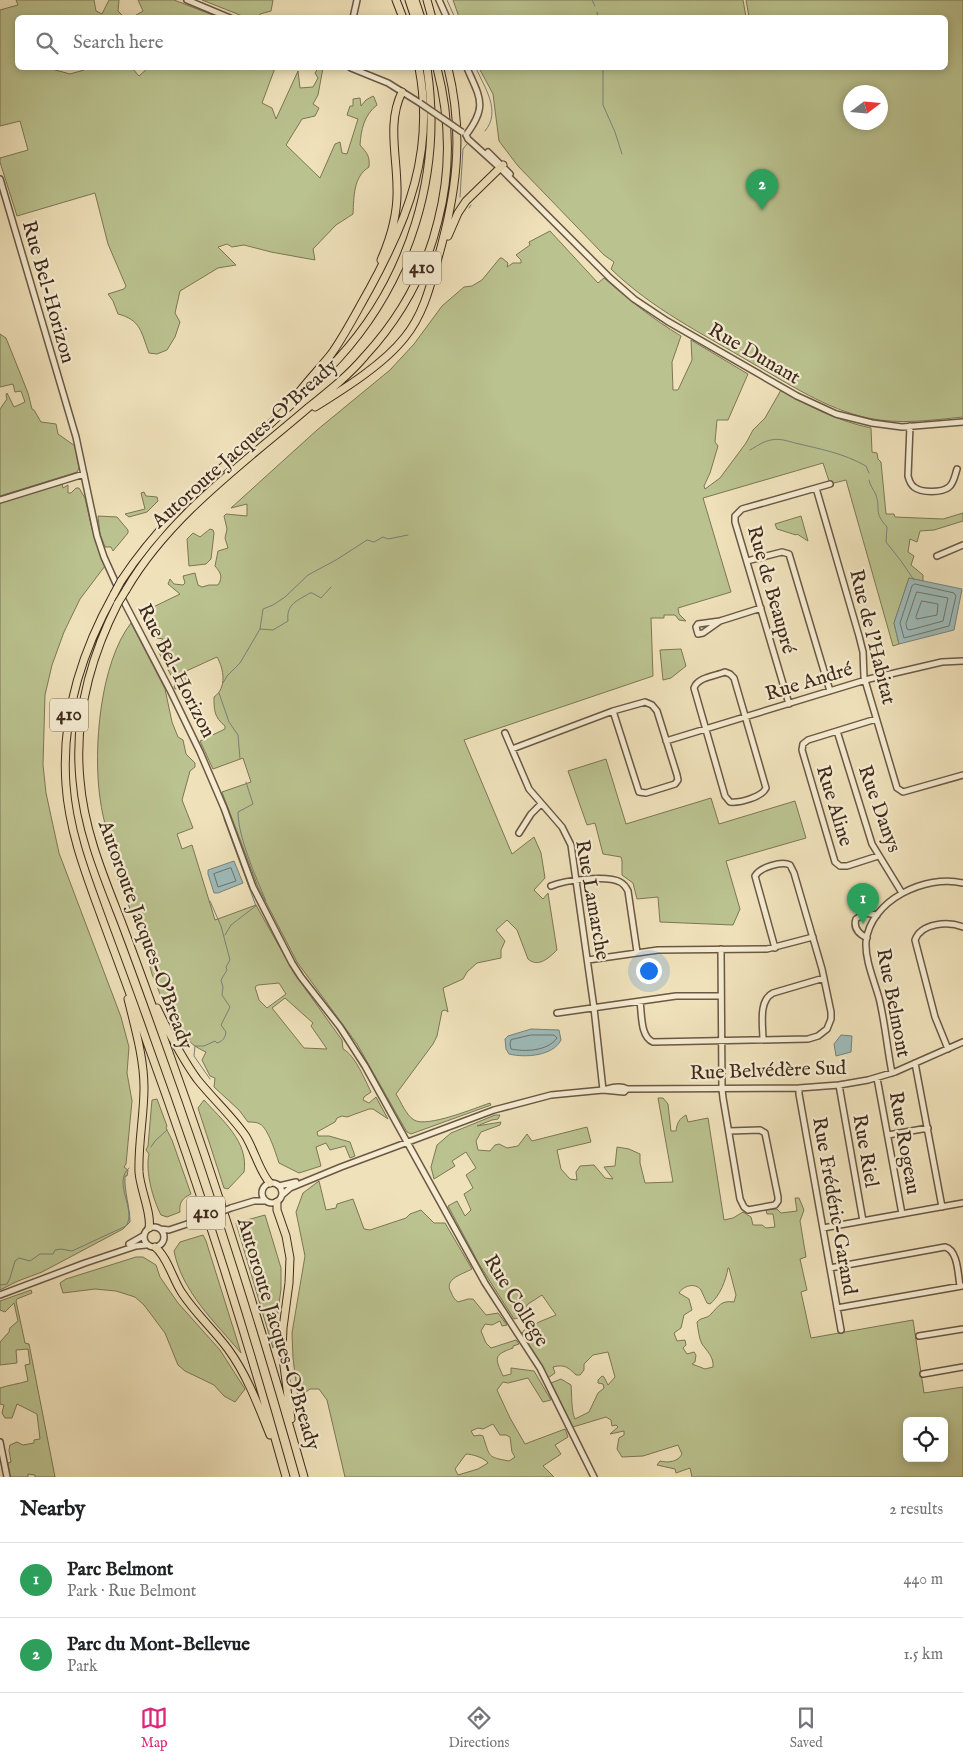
<!DOCTYPE html>
<html lang="en">
<head>
<meta charset="utf-8">
<style>
	body { margin:0; font-family:"IM FELL English",serif; background:#f6f6f6; color:#202124 }
	.controls { position:absolute; right:15px; bottom:15px; display:grid; overflow:hidden; border-radius:8px; box-shadow:0 2px 8px #0003 }
	.controls button { width:45px; height:45px; display:grid; place-items:center; padding:0; border:0; border-bottom:1px solid #e0e0e0; background:#fff; color:#202124; font:25px sans-serif }
	.compass { position:absolute; left:843px; top:85px; width:45px; height:45px; border-radius:50%; background:#fff; box-shadow:0 2px 8px #0003; rotate:74deg }
	.you { position:absolute; left:648px; top:970px; width:18px; height:18px; margin:-12px; border:4px solid #fff; border-radius:50%; background:#1a73e8; box-shadow:0 0 0 8px #1a73e833 }
	.badge { display:grid; place-items:center; width:32px; height:32px; border-radius:50%; background:#db2777; color:#fff; font-size:16px; font-weight:700 }
	.pin { position:absolute; translate:-50% -41px; filter:drop-shadow(0 1px 2px #0008) }
	.pin::after { content:''; position:absolute; top:26px; width:18px; height:15px; background:inherit; clip-path:polygon(0 0,100% 0,50% 100%) }
	.list { margin:0; padding:0; list-style:none }
	h2 { display:flex; justify-content:space-between; align-items:center; height:65px; margin:0; padding:0 20px; font-size:21px }
	h2 small { font-size:16px; font-weight:400; color:#757577 }
	.list li { display:grid; grid-template-columns:32px 1fr auto; gap:15px; align-items:center; box-sizing:border-box; height:75px; padding:0 20px; border-top:1px solid #e0e0e0 }
	.list b { display:block; font-size:19px; white-space:nowrap }
	.list p { margin:0; font-size:16px; white-space:nowrap; color:#757577 }
	.list em { font-size:16px; font-style:normal; color:#757577 }
	.icon { flex:none; width:28px; height:28px; fill:none; stroke:currentColor; stroke-width:2; stroke-linecap:round; stroke-linejoin:round }
	.map { position:relative; flex:none; width:963px; height:1477px; overflow:hidden }
	.search { position:absolute; background:#fff; box-shadow:0 2px 8px #0003; left:15px; right:15px; top:15px; height:55px; display:flex; align-items:center; gap:12px; box-sizing:border-box; padding:0 18px; border-radius:8px; color:#757577; font-size:19px }
	.sheet { height:215px; background:#fff }
	nav { display:flex; justify-content:space-around; align-items:center; box-sizing:border-box; height:70px; border-top:1px solid #e0e0e0; background:#fff; font-size:14px; color:#757577 }
	nav a { display:grid; justify-items:center; gap:2px }
	nav .on { color:#db2777 }
	.map>svg:first-child { display:block }
	.green { fill:#bac28f; stroke:#7c7656; fill-rule:evenodd }
	.water { fill:#9ebbba; stroke:#78817b }
	.lines { fill:none; stroke-linecap:round; stroke-linejoin:round }
	.shore { stroke:#6e726b; stroke-width:1 }
	.stream { stroke:#78817b; stroke-width:1 }
	.minor-casing { stroke:#6b5744; stroke-width:8 }
	.highway-casing { stroke:#3f291c; stroke-width:9 }
	.minor { stroke:#f5ecd2; stroke-width:5 }
	.highway { stroke:#efe1ba; stroke-width:7 }
	.minor-bridge-casing { stroke:#6b5744; stroke-width:8; stroke-linecap:butt }
	.highway-bridge-casing { stroke:#3f291c; stroke-width:9; stroke-linecap:butt }
	.minor-bridge { stroke:#f5ecd2; stroke-width:5 }
	.highway-bridge { stroke:#efe1ba; stroke-width:7 }
	.labels { text-anchor:middle; dominant-baseline:central; stroke-width:4.5; stroke-linejoin:round; paint-order:stroke }
	.shield { fill:#f5ecd2; stroke:#766453; stroke-width:1 }
	.shield-label { font-size:19px; font-weight:bold; fill:#3f291c }
	.street-label { font-size:20px; fill:#3f291c; stroke:#f5ecd2 }
</style>
</head>
<body>
<div class="map">
<svg width="963" height="1477" viewBox="0 0 963 1477">
	<rect width="100%" height="100%" fill="#efe1ba"/>
	<filter id="stains"><feTurbulence type="fractalNoise" baseFrequency=".004" numOctaves="4"/><feColorMatrix values="0 0 0 0 .2 0 0 0 0 .09 0 0 0 0 .02 0 0 0 .5 -.17"/></filter>
	<radialGradient id="worn" r=".72"><stop offset=".6" stop-color="#630" stop-opacity="0"/><stop offset="1" stop-color="#630" stop-opacity=".3"/></radialGradient>
	<path class="green" d="M16,0H94L96,11L102,14L109,0H119L118,11L124,17L18,18V68H48L70,74L84,70L85,68H132L139,76L148,68H275L262,103L272,108L276,119L298,71L300,88L313,87L318,78L315,73L318,68H323L318,95L313,104L319,108L315,116L302,119L286,145L320,178L335,144L340,142L342,153L347,154L358,119L347,115L350,106H353V99L360,98L361,106L366,100L373,96L374,97L377,105C364,115 361,130 360,145C367,153 370,156 369,167C353,177 354,197 353,214L336,225L313,249L315,260L271,252L244,245L232,247L227,244L218,247L236,265L218,268L180,291L175,313L180,322L175,337L167,350L157,354L149,353C141,332 141,320 118,314L113,301L108,294L124,289L126,286L108,244L95,193L17,216L0,162V158L28,150L20,121L0,126V10L18,5Z
		M138,0H174L218,17H133L143,11Z
		M202,0H273L271,11L260,14V17H245Z
		M453,0H743L746,17H459Z
		M746,0H963V417C932,420 900,425 868,418C826,409 789,384 752,363C703,334 652,309 611,269L614,262L604,255L518,166L499,141L493,94L479,68H946V18L749,17ZM880,92V122H850V92Z
		M550,231L598,283L604,278C629,300 653,319 681,336L672,362L673,390H678L692,360L691,340L748,374L728,420H717L715,442L718,446L710,473L704,486L705,489L720,478L746,443L753,430L765,418L781,390C810,407 838,421 871,428L872,452L877,453L878,459L881,462L886,514H894L895,517L943,519L963,513V521L934,530L920,531L917,542L910,539L908,552L914,556L911,565L923,575V581L909,578L894,623L899,644L893,646L846,480L830,484L823,463L703,498L731,592L678,608L679,614L686,621L679,620L675,615H664V618H651L653,676L464,740L512,854L534,837L541,853L545,878L534,890L543,899L548,893L557,950C549,958 538,968 528,959L517,930L507,920L496,930L505,941L501,950V958L477,963L467,972L463,979L443,988L448,1012L445,1010L442,1011L437,1036L433,1044L396,1094C401,1102 406,1115 414,1120C427,1128 475,1108 490,1103L491,1105L411,1134L407,1132L404,1127L357,1044L297,962L258,887L222,792L251,782L243,758L213,769L200,741L225,729V726C214,717 214,710 214,697C227,688 224,669 217,657L184,672L188,685L186,687L175,689L174,687L177,679H173L156,647L163,639L152,637L153,634L143,612L180,594L168,584L170,579L174,584L183,585L185,583L183,576L195,573L198,585L202,587L209,585H218C223,577 221,573 215,566L218,551L228,548L225,538L227,529L224,516L226,514L247,516V504L231,508L317,430L390,370L414,344L442,306L464,287L472,286L482,280L500,258H502L508,263L507,267L513,263H521V260L516,255L530,245L529,242Z
		M0,334L6,338L28,393L32,409L34,410L41,422L56,424L58,434L75,446L79,468L77,472L0,496V409L7,399L6,395L7,393L14,407L25,402L21,391L15,392L13,384L0,387Z
		M62,484L63,488L68,485V493H71L76,488H79L85,498L92,529L105,566L80,599L64,632L52,665L45,695L43,765L46,793L59,853L121,1017L129,1047L127,1073L132,1101L126,1164L124,1167L128,1170L127,1176H125C124,1192 130,1207 130,1222L123,1229L42,1272L18,1281L0,1290V503Z
		M144,492L146,496L157,497L158,501L147,512L129,517L125,514L145,509L141,493Z
		M98,516L117,517L128,530V533L113,551L111,547H105L100,534Z
		M801,516L808,541L797,534L796,535L777,529L775,524Z
		M210,529L213,530L214,533L211,559L206,564L189,566L187,539L193,533L200,537Z
		M131,623L165,689L172,722L178,737L183,740L186,754L195,763V767L190,771L182,800L193,828L177,834L182,849L192,845L215,920L256,905L294,973L342,1040L343,1049C355,1055 365,1080 371,1092L364,1097L363,1100L369,1103L376,1097L388,1119L373,1109H369L347,1117L342,1116L337,1118L335,1122L317,1132L318,1136H329L350,1142L355,1156L350,1158L345,1146L330,1150L326,1143L316,1147L321,1166L299,1173L279,1163C276,1154 268,1128 260,1124C257,1122 252,1122 248,1122L239,1110L214,1087L215,1078L210,1076L202,1060L206,1052C183,1042 182,1030 172,1009L164,1004L152,974L143,941L118,879L121,871C112,848 103,823 100,798C93,749 100,663 131,623ZM279,983L286,994L267,1008L259,1000L255,987L258,985ZM285,998L313,1023L311,1026L327,1049L304,1048L272,1008Z
		M681,649L686,666L671,678L663,680L660,650Z
		M606,759L626,824L711,798L719,824L795,801L806,838L726,861L740,909L733,925L660,922L658,897L637,899L633,883L622,875V861L621,857L603,854L595,823L587,825L568,771Z
		M658,1098H663L668,1104L671,1131H676C677,1123 679,1119 686,1115L688,1122L708,1118L724,1220L733,1218L743,1212L751,1217L753,1225H762L766,1228L775,1227L773,1214H767L766,1210L777,1209L781,1213L797,1211L795,1198H799L804,1210L800,1221L806,1257L800,1259L807,1290L801,1292L811,1338L913,1320L924,1393L963,1387V1477H692L690,1468L676,1473L675,1469L657,1465L660,1461C668,1463 678,1462 682,1454L678,1445L643,1456L622,1457L617,1449L619,1438L624,1435V1431L610,1434L618,1427L616,1425L612,1426L611,1420L606,1417L573,1427L551,1383L561,1379L571,1385C572,1394 571,1411 575,1419L589,1412L598,1393L604,1388L603,1384L598,1383V1380L602,1376L604,1377L608,1385L615,1377L608,1352L593,1355L584,1364V1370L580,1375H576C568,1367 564,1364 553,1367L555,1373L548,1378L522,1333L526,1328L523,1325L529,1322L533,1326L539,1322L556,1315L542,1295L528,1304L518,1318L514,1319L479,1264L448,1206L457,1201L465,1216L471,1210L464,1194L473,1188L466,1175L476,1168L466,1152L452,1161L455,1166L434,1179L431,1167L437,1145L451,1133L495,1115H500L498,1119L492,1120L477,1126L501,1122L500,1125L481,1132L476,1141L478,1150L490,1151L495,1145L499,1144L507,1148L518,1146L527,1134L532,1141L587,1127L591,1142L557,1150L561,1169L570,1179L577,1180L576,1172L580,1166L594,1165L605,1178L613,1179L604,1167L615,1166L617,1147L629,1149L640,1154V1163L645,1183L673,1182ZM728,1268H729L736,1295L734,1302C721,1300 719,1306 711,1314C707,1319 701,1317 697,1322C698,1329 699,1338 702,1344C707,1351 714,1357 713,1367L705,1369L692,1364L695,1362L696,1355L694,1352L687,1354L683,1348L686,1345L685,1340L677,1341L674,1333L681,1328L684,1315L692,1310L689,1299L679,1293C683,1286 695,1282 701,1290C703,1294 705,1299 707,1303L710,1304C720,1296 726,1280 728,1268ZM907,1421H944V1458H907Z
		M157,1099L167,1126L166,1128L172,1140L191,1194C182,1198 179,1203 180,1212L167,1217L161,1215C153,1200 145,1171 149,1154L146,1150L148,1146L152,1100Z
		M204,1100C222,1120 249,1142 244,1172L228,1189L224,1188L198,1108Z
		M319,1181L326,1210L336,1208L337,1204L353,1199L364,1229L370,1230L406,1218L410,1214L421,1210L434,1223H445L472,1269C463,1274 443,1279 451,1292C453,1297 454,1299 458,1302L468,1299H473L486,1315L498,1313L507,1325L502,1326L500,1321L492,1325L485,1324L481,1331L486,1343L491,1348L516,1340L519,1344L513,1346V1348C493,1355 495,1358 503,1376L511,1374V1368L534,1371L551,1400L543,1402L528,1378L508,1383L503,1382L497,1390L510,1418L525,1444L565,1429L568,1437L555,1445L561,1454L543,1466L554,1477H345L327,1400L319,1389H310L298,1398L293,1358L292,1333L305,1256L296,1212L303,1193ZM493,1424L500,1435H506L510,1437L512,1452L515,1457L509,1461C487,1457 490,1457 483,1436L480,1435L474,1436L471,1431L478,1428L483,1429ZM466,1454C472,1454 485,1458 488,1463L478,1469L458,1475L455,1469Z
		M265,1215L281,1268V1289L273,1348L236,1223Z
		M203,1235L206,1241L241,1353C215,1322 182,1292 174,1251L180,1242Z
		M136,1257H143L156,1265L160,1277L178,1303L220,1350L245,1389L235,1402L224,1396L214,1385L185,1371L178,1365L165,1333L144,1305L135,1297L116,1291L95,1289L63,1293L60,1283L66,1279Z
		M31,1290L32,1293L17,1299L16,1301L25,1343L29,1344L55,1477H35V1475L28,1474V1477H10L8,1463L11,1462L9,1450L10,1445L17,1442L23,1445L34,1443V1440L40,1439L37,1414L17,1404L12,1418H5L2,1413L4,1405L0,1404V1388C9,1385 18,1384 28,1381L25,1365L30,1364L28,1349L16,1350L17,1363L0,1365V1342L9,1332L10,1328L18,1321L14,1303L5,1312L0,1310V1301Z"/>
	<path class="water" d="M909,578L962,589L954,630L899,644L894,623Z
		M234,861L243,883L218,893H214L208,874V870Z
		M531,1029L559,1030L561,1040C553,1056 525,1058 509,1054L506,1049L505,1039L508,1036Z
		M841,1035L852,1036L851,1052L836,1056L834,1044Z"/>
	<g class="lines">
		<path class="shore" d="M915,584L954,593L956,596L949,626L904,638L900,623L912,586Z
			M917,592L948,598L943,621L910,630L907,629L906,624Z
			M922,601L938,604L937,615L917,619L916,617Z
			M231,868L236,881L218,887L214,874Z
			M531,1035H554L557,1038C548,1051 525,1052 511,1049L510,1044L511,1040Z"/>
		<path class="stream" d="M447,0L455,18
			M592,0L595,6
			M597,12L598,18
			M476,68C484,87 502,111 485,131
			M603,68V105L615,132L622,154
			M460,197L463,149L467,144
			M469,208L471,205
			M750,450C757,446 764,441 771,440C779,438 788,441 795,443C820,449 843,453 866,466L869,473
			M869,480C870,486 874,490 876,495C881,511 873,511 887,527L886,542L901,561L914,580
			M260,629L273,630L288,621C286,604 297,601 310,593H312L321,598L331,587
			M223,683L227,676L240,663L260,629L263,609L273,605L285,597L308,575L336,560L367,540L374,542L383,537L388,539L408,535
			M219,693L229,722L238,735L240,759
			M246,782L253,804L238,812C238,837 256,877 266,901L263,902
			M224,819L256,906
			M225,935L231,925L257,905
			M210,1079L194,1056L195,1046H204L215,1041L217,1043C223,1041 225,1038 226,1032L221,1025L230,1007L222,995L223,987L221,980L227,970L226,967L230,960L221,926L210,901
			M151,1147L155,1141L167,1130
			M0,1285L7,1284L10,1278L15,1261L19,1258L30,1261L40,1254H53L55,1250L61,1249L72,1251L126,1226C137,1209 112,1183 129,1168"/>
		<defs>
			<path id="minor" d="M187,0L230,18
				M439,0L447,18
				M353,18L357,0
				M351,68L388,83L420,103
				M466,135L468,139L500,168L610,278L634,299L667,321L797,396L836,414L872,423L902,427L963,422
				M466,135C488,106 480,98 467,68
				M488,152L510,174
				M0,179L76,437L97,536L104,557L118,588
				M910,426L908,476C909,480 910,484 914,487C921,493 942,493 949,487C954,483 955,475 957,469
				M816,488L859,636L863,652L864,677L897,788L903,792L963,775
				M0,500L84,474
				M937,556L963,545
				M747,561L782,552L789,554L830,691
				M121,596L170,690L200,752L224,808L253,887L292,963L301,977L340,1027L365,1066L485,1283L540,1368L594,1477
				M720,621L703,633L698,634L696,627L698,624L720,621L761,608
				M725,672L730,674L734,678L766,788C762,797 740,803 730,802L725,796L694,688C698,677 715,676 725,672Z
				M789,704L735,522V516L742,509L830,484
				M876,719L808,740L803,744L802,750L835,862L840,866H847L878,856
				M837,731L872,844L902,893
				M505,733L529,789L562,827L571,845L594,1008L603,1090
				M666,741L869,679L942,662L963,661
				M512,749L613,711L645,702L652,705L657,711L677,775L678,780L675,784L646,793L639,792L613,711
				M519,833L531,814L541,804
				M551,886C565,880 607,875 620,882C624,884 626,887 628,891L637,952
				M867,938C859,934 853,928 856,919L865,913L877,915
				M721,949L722,1089L723,1098L740,1199L744,1207L748,1210L775,1205L778,1201V1197L765,1133L760,1130L729,1131
				M588,960L658,950L767,949L813,937
				M640,1002C642,1013 640,1037 653,1042L808,1039L818,1036L827,1029L831,1019V1012L822,969L794,873L790,865C782,861 760,867 755,876L775,948
				M557,1013L676,996H721
				M763,1040C763,1025 758,1001 773,993L824,978
				M948,1049L935,1017L915,940C921,923 948,921 963,927
				M915,1063L942,1207
				M892,1073C887,1048 885,1022 879,998C874,980 865,960 866,942C870,900 926,874 963,883
				M877,1078L902,1214
				M839,1085L863,1221
				M799,1088V1094L841,1330
				M603,1090L624,1092L627,1089
				M888,1135L928,1128
				M262 1193a10 10 0 1 1 20 0a10 10 0 1 1-20 0Z
				M279,1186L296,1182
				M282,1195L290,1188L341,1167L494,1110L551,1095L603,1090C610,1088 620,1085 627,1089L799,1088L839,1085L868,1080L895,1072L963,1042
				M231,1208L254,1201H265
				M144 1237a10 10 0 1 1 20 0a10 10 0 1 1-20 0Z
				M823,1228L963,1203
				M160,1229L169,1230L199,1220
				M129,1244L143,1236
				M830,1268L945,1247C958,1250 958,1275 960,1286
				M0,1295L85,1263L136,1246L146,1245
				M837,1308L962,1286
				M919,1336L963,1329
				M923,1374L963,1367
				M0,1442L7,1477"/>
			<path id="highway" d="M396,0L403,18
				M409,0L415,18
				M415,0L421,18
				M427,0L432,18
				M448,236L458,213L466,201L503,165
				M381,260C391,237 398,214 397,188C397,156 387,122 402,92
				M300,391C310,378 322,366 332,353C346,333 357,311 369,290C408,219 435,151 419,68
				M315,407C344,389 384,364 405,337C422,316 429,291 436,265C456,197 465,137 448,68
				M121,581C178,494 267,434 338,359C410,280 443,173 427,68
				M126,590C169,516 245,462 309,407C329,391 349,375 365,356C400,318 426,271 438,221C451,171 450,118 437,68
				M114,594C81,653 61,716 66,785C69,829 84,869 99,910C115,954 132,998 147,1042C199,1185 245,1330 286,1477
				M118,603C90,658 74,718 80,780C84,830 103,875 121,921C137,963 152,1005 167,1047C218,1188 263,1332 304,1477
				M128,999C135,1028 144,1058 144,1088C144,1116 138,1144 139,1172C140,1189 152,1214 149,1228
				M157,1008C169,1033 181,1057 197,1079C212,1098 231,1115 245,1135C254,1149 260,1173 270,1183
				M277,1202V1210L286,1236L290,1258L289,1283L283,1328L282,1351L291,1419
				M155,1247C167,1256 173,1280 182,1293C195,1313 214,1330 228,1349C247,1375 258,1405 270,1435"/>
		</defs>
		<use href="#minor" class="minor-casing"/>
		<use href="#highway" class="highway-casing"/>
		<use href="#minor" class="minor"/>
		<use href="#highway" class="highway"/>
		<defs>
			<path id="minor-bridge" d="M420,103L462,132
				M199,1220L231,1208"/>
			<path id="highway-bridge" d="M114,594L121,581
				M118,603L126,590"/>
		</defs>
		<use href="#minor-bridge" class="minor-bridge-casing"/>
		<use href="#highway-bridge" class="highway-bridge-casing"/>
		<use href="#minor-bridge" class="minor-bridge"/>
		<use href="#highway-bridge" class="highway-bridge"/>
	</g>
	<g class="labels">
		<g class="shield">
			<rect x="403" y="251.5" width="38" height="33" rx="4"/>
			<rect x="50" y="698.5" width="38" height="33" rx="4"/>
			<rect x="187" y="1196.5" width="38" height="33" rx="4"/>
		</g>
		<g class="shield-label">
			<text x="422" y="268">410</text>
			<text x="69" y="715">410</text>
			<text x="206" y="1213">410</text>
		</g>
		<g class="street-label">
			<text transform="translate(48 292) rotate(74)">Rue Bel-Horizon</text>
			<text transform="translate(754 354) rotate(30)">Rue Dunant</text>
			<text transform="translate(245 444) rotate(-42)">Autoroute Jacques-O'Bready</text>
			<text transform="translate(771 590) rotate(74)">Rue de Beaupré</text>
			<text transform="translate(872 637) rotate(76)">Rue de l'Habitat</text>
			<text transform="translate(176 671) rotate(63)">Rue Bel-Horizon</text>
			<text transform="translate(809 682) rotate(-17)">Rue André</text>
			<text transform="translate(834 806) rotate(73)">Rue Aline</text>
			<text transform="translate(879 809) rotate(70)">Rue Danys</text>
			<text transform="translate(592 900) rotate(80)">Rue Lamarche</text>
			<text transform="translate(145 935) rotate(70)">Autoroute Jacques-O'Bready</text>
			<text transform="translate(893 1003) rotate(79)">Rue Belmont</text>
			<text transform="translate(768 1071) rotate(-2)">Rue Belvédère Sud</text>
			<text transform="translate(904 1143) rotate(80)">Rue Rogeau</text>
			<text transform="translate(865 1151) rotate(80)">Rue Riel</text>
			<text transform="translate(834 1206) rotate(80)">Rue Frédéric-Garand</text>
			<text transform="translate(516 1301) rotate(58)">Rue College</text>
			<text transform="translate(278 1334) rotate(73)">Autoroute Jacques-O'Bready</text>
		</g>
	</g>
	<rect width="100%" height="100%" filter="url(#stains)"/>
	<rect width="100%" height="100%" fill="url(#worn)"/>
</svg>
<div class="controls">
<button><svg class="icon" aria-label="locate" viewBox="0 0 24 24"><circle cx="12" cy="12" r="6"/><path d="M12 2v4M12 18v4M2 12h4M18 12h4"/></svg></button>
</div>
<svg class="compass" viewBox="-18 -18 36 36"><path d="M0-13l5 13h-10z" fill="#e53935"/><path d="M0 13l5-13h-10z" fill="#757577"/></svg>
<div class="you"></div>
<div class="pin badge" style="left:863px;top:924px;background:#2e9e5b">1</div>
<div class="pin badge" style="left:762px;top:210px;background:#2e9e5b">2</div>
<div class="search"><svg class="icon" aria-label="search" viewBox="0 0 24 24"><circle cx="10" cy="10" r="6"/><path d="M15 15l6 6"/></svg>Search here</div>
</div>
<section class="sheet">
<h2>Nearby<small>2 results</small></h2>
<ul class="list">
<li><span class="badge" style="background:#2e9e5b">1</span><div><b>Parc Belmont</b><p>Park · Rue Belmont</p></div><em>440 m</em></li>
<li><span class="badge" style="background:#2e9e5b">2</span><div><b>Parc du Mont-Bellevue</b><p>Park</p></div><em>1.5 km</em></li>
</ul>
</section>
<nav>
<a class="on"><svg class="icon" aria-label="map" viewBox="0 0 24 24"><path d="M3 6l6-2 6 2 6-2v14l-6 2-6-2-6 2zM9 4v14M15 6v14"/></svg>Map</a>
<a><svg class="icon" aria-label="directions" viewBox="0 0 24 24"><path d="M12 3l9 9-9 9-9-9zM9 14v-3h6M13 9l2 2-2 2"/></svg>Directions</a>
<a><svg class="icon" aria-label="saved" viewBox="0 0 24 24"><path d="M7 4h10v16l-5-4-5 4z"/></svg>Saved</a>
</nav>
</body>
</html>
